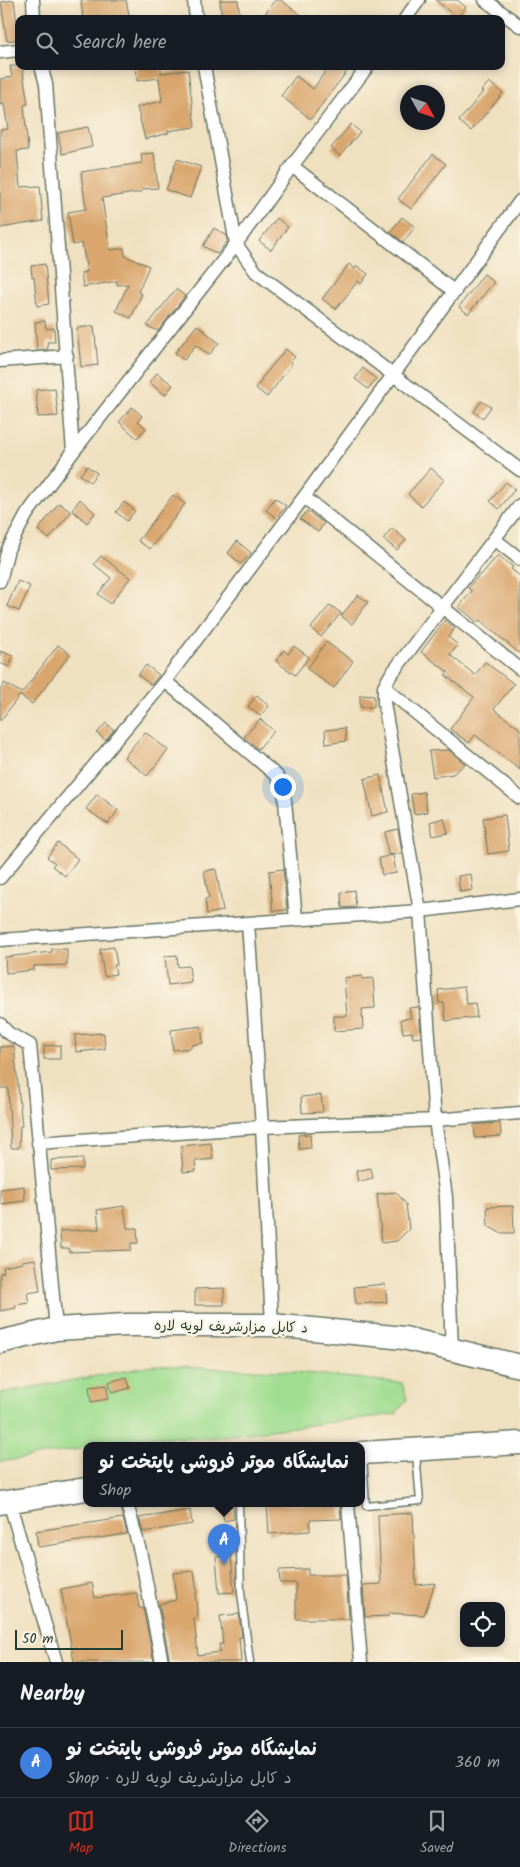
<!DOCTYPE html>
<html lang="en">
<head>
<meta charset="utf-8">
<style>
	body { margin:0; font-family:Kalam,"Playpen Sans Arabic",sans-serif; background:#20242c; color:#f1f3f6 }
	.controls { position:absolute; right:15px; bottom:15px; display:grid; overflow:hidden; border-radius:10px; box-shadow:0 2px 8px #0003 }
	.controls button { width:45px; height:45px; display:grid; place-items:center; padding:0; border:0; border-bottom:1px solid #363941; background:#171b24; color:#f1f3f6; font:25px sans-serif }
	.compass { position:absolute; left:400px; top:85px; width:45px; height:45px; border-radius:50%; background:#171b24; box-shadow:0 2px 8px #0003; rotate:130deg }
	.scale { position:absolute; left:15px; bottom:12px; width:108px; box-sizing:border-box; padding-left:5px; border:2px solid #1f3d34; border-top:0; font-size:14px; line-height:18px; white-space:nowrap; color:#1f3d34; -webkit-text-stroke:4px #fcf5e5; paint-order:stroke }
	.you { position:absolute; left:282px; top:786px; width:18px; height:18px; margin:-12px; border:4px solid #fff; border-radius:50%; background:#1a73e8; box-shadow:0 0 0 8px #1a73e833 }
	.badge { display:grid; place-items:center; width:32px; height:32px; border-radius:50%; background:#c8321e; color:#fff; font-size:16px; font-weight:700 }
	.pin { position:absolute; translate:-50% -41px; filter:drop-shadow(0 1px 2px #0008) }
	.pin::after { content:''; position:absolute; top:26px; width:18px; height:15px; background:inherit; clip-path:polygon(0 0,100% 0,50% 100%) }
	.popup { position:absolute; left:83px; top:1442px; width:282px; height:65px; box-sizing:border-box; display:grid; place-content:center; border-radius:10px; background:#171b24; filter:drop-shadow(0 1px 4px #0005); font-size:16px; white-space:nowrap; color:#9ea1a6 }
	.popup b { font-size:19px; color:#f1f3f6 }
	.popup::after { content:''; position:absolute; left:50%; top:100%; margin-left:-10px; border:10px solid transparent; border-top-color:#171b24 }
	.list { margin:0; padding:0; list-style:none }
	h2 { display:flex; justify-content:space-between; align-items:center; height:65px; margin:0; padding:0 20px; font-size:21px }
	h2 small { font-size:16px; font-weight:400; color:#9ea1a6 }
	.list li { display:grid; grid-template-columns:32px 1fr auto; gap:15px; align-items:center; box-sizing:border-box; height:70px; padding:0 20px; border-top:1px solid #363941 }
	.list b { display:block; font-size:19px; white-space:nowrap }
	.list p { margin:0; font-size:16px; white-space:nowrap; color:#9ea1a6 }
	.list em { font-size:16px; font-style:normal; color:#9ea1a6 }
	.icon { flex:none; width:28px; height:28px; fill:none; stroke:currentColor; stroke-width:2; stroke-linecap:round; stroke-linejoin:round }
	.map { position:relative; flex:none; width:520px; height:1662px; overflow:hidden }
	.search { position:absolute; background:#171b24; box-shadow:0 2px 8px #0003; left:15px; right:15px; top:15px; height:55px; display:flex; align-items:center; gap:12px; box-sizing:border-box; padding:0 18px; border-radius:10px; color:#9ea1a6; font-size:19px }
	.sheet { height:135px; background:#171b24 }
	nav { display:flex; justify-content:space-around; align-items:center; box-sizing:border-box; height:70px; border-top:1px solid #363941; background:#171b24; font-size:14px; color:#9ea1a6 }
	nav a { display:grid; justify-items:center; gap:2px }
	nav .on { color:#c8321e }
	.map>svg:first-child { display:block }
	.green { fill:#a0dd91; stroke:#608d62 }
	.building { fill:#d9a66d }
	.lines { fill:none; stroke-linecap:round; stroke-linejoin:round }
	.lane-casing { stroke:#687665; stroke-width:9 }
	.street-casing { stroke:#687665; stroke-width:15 }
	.highway-casing { stroke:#687665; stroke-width:25 }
	.lane { stroke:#fff; stroke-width:6 }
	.street { stroke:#fff; stroke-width:12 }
	.highway { stroke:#fff; stroke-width:22 }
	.labels { text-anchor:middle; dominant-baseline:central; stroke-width:5; stroke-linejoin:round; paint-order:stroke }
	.street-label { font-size:14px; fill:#1f3d34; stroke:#fcf5e5 }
</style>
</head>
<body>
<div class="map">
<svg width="520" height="1662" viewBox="0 0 520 1662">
	<rect width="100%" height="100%" fill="#fcf5e5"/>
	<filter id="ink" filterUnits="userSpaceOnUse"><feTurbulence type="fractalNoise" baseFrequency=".02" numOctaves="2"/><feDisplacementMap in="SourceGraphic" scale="10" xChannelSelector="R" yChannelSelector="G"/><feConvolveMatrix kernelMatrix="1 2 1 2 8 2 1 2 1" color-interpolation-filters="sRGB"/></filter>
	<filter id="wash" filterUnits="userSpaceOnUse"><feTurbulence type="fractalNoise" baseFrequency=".0096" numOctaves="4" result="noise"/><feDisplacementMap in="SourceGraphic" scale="20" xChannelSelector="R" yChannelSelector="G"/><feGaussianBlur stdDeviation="1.12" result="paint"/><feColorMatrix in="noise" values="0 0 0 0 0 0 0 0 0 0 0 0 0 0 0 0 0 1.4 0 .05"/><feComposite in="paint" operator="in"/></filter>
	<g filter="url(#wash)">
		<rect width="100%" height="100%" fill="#efe0c0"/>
		<path class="green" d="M153,1366L286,1371L402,1383L407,1399L396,1414L208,1438L152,1437L97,1446H86V1448L0,1462V1393Z"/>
		<g id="blocks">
			<path class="building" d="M14,0L19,39L7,41L1,2Z
				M81,0H126L130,19H83Z
				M220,0H238L240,19H222Z
				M275,0H281L306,19H261Z
				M436,0H457L466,7L457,18Z
				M10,66H22L28,104L24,105L28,150L17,151L20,187L40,186L43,221L0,228V130L8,129L4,104L0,105V79L12,77Z
				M136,66H161V73L188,70L195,127L168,131L169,133L145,139L137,107L162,101L159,78L137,81Z
				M329,66H351L311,119L281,96L296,76L313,89Z
				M489,82L503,93L471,131L459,121L483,92L481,91Z
				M351,124L360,132L340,156L331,148Z
				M88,127L92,147L62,154L58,133Z
				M154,153L158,188L142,189V192L102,198L110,250L124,248L125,256L149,266L138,292L142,294L131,318L116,311L128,284L117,285V281L83,287L81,273L87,272L82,243L73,245L68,212L86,209L81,172L142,163L141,154Z
				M433,154L446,164L411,209L398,199Z
				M177,159L201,167L190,198L166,190Z
				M402,217L415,227L403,242L390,232Z
				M277,218L288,227L271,250L259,241Z
				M214,228L226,235L227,242L217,254L203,246Z
				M45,264L49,304L37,306L34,277H32L31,266Z
				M349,264L355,269L357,266L368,274L361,284L358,281L336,309L322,299Z
				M484,274L494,282L468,314L459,307Z
				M176,289L185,296L158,331L147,326Z
				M45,321L46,329L54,328L55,342H47L48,349L37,350L35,322Z
				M197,325L219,343L209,355L196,345L184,360L175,353Z
				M94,326L98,365L81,367L77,328Z
				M286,349L295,357L290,362L292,364L267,397L256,388L262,380L261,379Z
				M363,368L376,379L368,389L355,379Z
				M157,373L173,385L165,395L149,382Z
				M55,388L58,416L38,417L36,390Z
				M481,401L491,407L483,418L474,412Z
				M132,407L142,416L138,421L146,428L137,438L119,422Z
				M87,466L97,473L90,482L80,475Z
				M431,468L444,480L421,506L408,494Z
				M506,482L515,489L499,509L490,501Z
				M173,495L185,504L150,549L138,541Z
				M275,498L286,506L276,518L266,510Z
				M80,499L95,513L87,523L72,510Z
				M124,502L135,511L127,521L116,512Z
				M59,503L71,512L49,539L38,530Z
				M307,511L324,523L318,532L300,519Z
				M392,528L406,540L397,550L383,539Z
				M237,541L251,553L241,564L228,553Z
				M498,555L513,567L511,569L520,576V654L480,620L478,623L459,607L472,591L468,588L480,574L481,575Z
				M101,556L130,578L110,604L98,594L111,578L94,564Z
				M18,581L30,586L19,611L7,606Z
				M358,595L368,602L352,624L341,616Z
				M330,605L341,613L321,637L311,628Z
				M445,620L455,628L448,637L458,645L450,655L475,675L485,662L514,684L494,709L520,729V770L475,735L469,743L450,729L474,697L445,675L448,672L421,652Z
				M326,642L353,661L334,688L307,669Z
				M58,645L70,654L43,690L32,704L20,695L0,721V691L4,683L22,693Z
				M294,646L309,657L295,675L276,661L284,650L288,654Z
				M0,651L13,656L9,667L0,663Z
				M146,665L159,675L151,685L138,675Z
				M257,695L269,706L260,716L248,706Z
				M360,695L374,696V707H360Z
				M260,719L274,731L258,749L244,737Z
				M106,723L114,730L105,740L97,733Z
				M345,728L346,741L326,744L325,730Z
				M145,732L168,750L147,776L124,757Z
				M449,750L465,764L453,774L433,777L429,751Z
				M380,775L388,812L372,816L364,779Z
				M424,792L427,812L414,814L411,794Z
				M97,794L118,810L108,824L86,809Z
				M505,815L509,851L488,854L483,818Z
				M444,818L448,833L433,836L430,822Z
				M398,829L402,853L388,855L385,832Z
				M58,843L78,859L65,876L52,866L55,863L47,857Z
				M393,855L396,873L382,875L379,858Z
				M216,869L223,911L207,914L205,899L209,898L204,871Z
				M283,869L287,910L273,911L269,871Z
				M471,874L473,890L460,892L458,876Z
				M354,890L356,907L342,908L341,892Z
				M114,947L117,965H114L116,974L104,976L100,949Z
				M52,949H67V965L34,966V970L6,973L5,957L52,952Z
				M177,955L178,967L189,966L191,982L168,985L165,956Z
				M362,976V979L373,978L375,1008L362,1009L363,1029L334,1031V1016H347L344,978Z
				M464,987L467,1004L475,1003L477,1017L446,1021L444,1003H439L438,990Z
				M419,1007L421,1037L413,1038L412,1032L403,1033L401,1019L411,1018L409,1008Z
				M201,1026L203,1043L191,1045V1048L173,1050L171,1030Z
				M104,1033L105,1049L76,1052L75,1035Z
				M60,1045V1059H44V1046Z
				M14,1046L22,1126H20L19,1148H11L8,1088H0V1047Z
				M321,1095L323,1112L302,1113L301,1097Z
				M500,1123L501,1136L475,1138L474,1125Z
				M310,1134L311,1148L299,1149L298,1135Z
				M211,1143L213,1159L195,1161L196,1171L183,1172L181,1146Z
				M83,1158V1169L51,1170V1160Z
				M371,1168L373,1178L358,1182L356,1171Z
				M24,1186L25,1201L0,1204V1189Z
				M396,1192L406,1204L409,1229L397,1241L382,1243L377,1194Z
				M124,1206L127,1228H137L138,1243H131V1250L69,1252V1248H61L60,1231L99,1229L97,1210Z
				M513,1206L514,1233H500L488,1226L487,1207Z
				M35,1259L40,1291L27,1293L29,1303L15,1305L16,1308L0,1311V1273L4,1272L3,1267L22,1263V1261Z
				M385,1284L387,1302L356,1304L354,1287Z
				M224,1288V1305H195V1289Z
				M127,1377L130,1388L112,1393L109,1382Z
				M107,1385L108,1399L91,1402L89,1387Z
				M267,1504H340L341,1519L310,1520V1531L269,1534Z
				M233,1506L234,1519L224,1521L222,1508Z
				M190,1510L192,1524L143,1532L139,1518Z
				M413,1513L416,1585L435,1583L424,1615L389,1613V1616L365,1617L363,1585L381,1584L378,1515Z
				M123,1518L127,1534L38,1547L36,1531Z
				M231,1555L234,1592L219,1593L216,1557Z
				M308,1569V1575H346L349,1619H296V1583H280L279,1570Z
				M194,1571L197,1593L195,1594L198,1617L194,1618L198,1655L220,1652L219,1644H223L220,1616L239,1614L242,1637H239L241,1662H170L159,1604L176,1600L173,1573Z
				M92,1583L95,1598L137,1593L139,1608H143L154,1662H74L61,1589Z"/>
		</g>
	</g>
	<g filter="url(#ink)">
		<use href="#blocks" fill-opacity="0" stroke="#687665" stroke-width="1"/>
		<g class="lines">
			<defs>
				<path id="lane" d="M363,1456L366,1506L420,1501L416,1454
					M239,1504L241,1593L250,1662"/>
				<path id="street" d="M33,0L34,19
					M194,0L196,19
					M485,0L520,26
					M405,19L419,0
					M0,52L19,50
					M41,66L46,84L73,452
					M204,66L236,244L256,272L520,470
					M292,166L455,292
					M0,361L67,356
					M304,497L520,669
					M494,539L520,559
					M0,581L8,549L27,514L73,452L236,244L292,166L368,66
					M165,681L277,776L284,791L296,919
					M384,687L520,798
					M0,878L165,681L304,497L520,201
					M248,923L262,1127L272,1325
					M0,940L420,911L520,899
					M0,1024L8,1033L30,1045L56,1329
					M38,1143L262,1127L435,1120L520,1113
					M452,1350L446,1197L435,1120L420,911L384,703V687L390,676L520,505
					M9,1501L56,1662
					M127,1504L140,1551L162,1662
					M348,1504L361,1662"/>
				<path id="highway" d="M0,1342L56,1329L126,1325H272L404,1338L520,1366
					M362,1453L520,1443
					M0,1503L86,1489"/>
			</defs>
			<use href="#lane" class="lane-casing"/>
			<use href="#street" class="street-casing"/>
			<use href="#highway" class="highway-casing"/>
			<use href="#lane" class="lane"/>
			<use href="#street" class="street"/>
			<use href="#highway" class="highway"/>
		</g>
	</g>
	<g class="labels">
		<g class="street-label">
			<text transform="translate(231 1327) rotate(1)">د کابل مزارشریف لویه لاره</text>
		</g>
	</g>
</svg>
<div class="controls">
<button><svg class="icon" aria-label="locate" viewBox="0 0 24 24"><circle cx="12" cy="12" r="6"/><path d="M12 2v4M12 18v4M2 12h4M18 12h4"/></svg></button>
</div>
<svg class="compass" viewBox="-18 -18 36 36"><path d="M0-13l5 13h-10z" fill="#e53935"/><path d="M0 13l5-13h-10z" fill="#9ea1a6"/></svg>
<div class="scale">50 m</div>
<div class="you"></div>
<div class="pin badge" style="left:224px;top:1565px;background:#3f7fe0">A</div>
<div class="popup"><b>نمایشگاه موتر فروشی پایتخت نو</b>Shop</div>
<div class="search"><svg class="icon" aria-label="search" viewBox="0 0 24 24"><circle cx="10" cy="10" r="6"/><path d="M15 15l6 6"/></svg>Search here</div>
</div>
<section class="sheet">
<h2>Nearby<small></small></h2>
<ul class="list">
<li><span class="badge" style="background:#3f7fe0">A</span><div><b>نمایشگاه موتر فروشی پایتخت نو</b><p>Shop · د کابل مزارشریف لویه لاره</p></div><em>360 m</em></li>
</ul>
</section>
<nav>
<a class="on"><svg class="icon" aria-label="map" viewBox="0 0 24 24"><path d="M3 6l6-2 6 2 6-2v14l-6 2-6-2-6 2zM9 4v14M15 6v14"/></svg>Map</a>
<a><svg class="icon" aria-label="directions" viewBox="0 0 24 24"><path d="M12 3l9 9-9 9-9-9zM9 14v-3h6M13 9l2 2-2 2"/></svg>Directions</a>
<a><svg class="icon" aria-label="saved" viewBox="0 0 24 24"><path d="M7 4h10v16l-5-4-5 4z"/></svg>Saved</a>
</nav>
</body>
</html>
